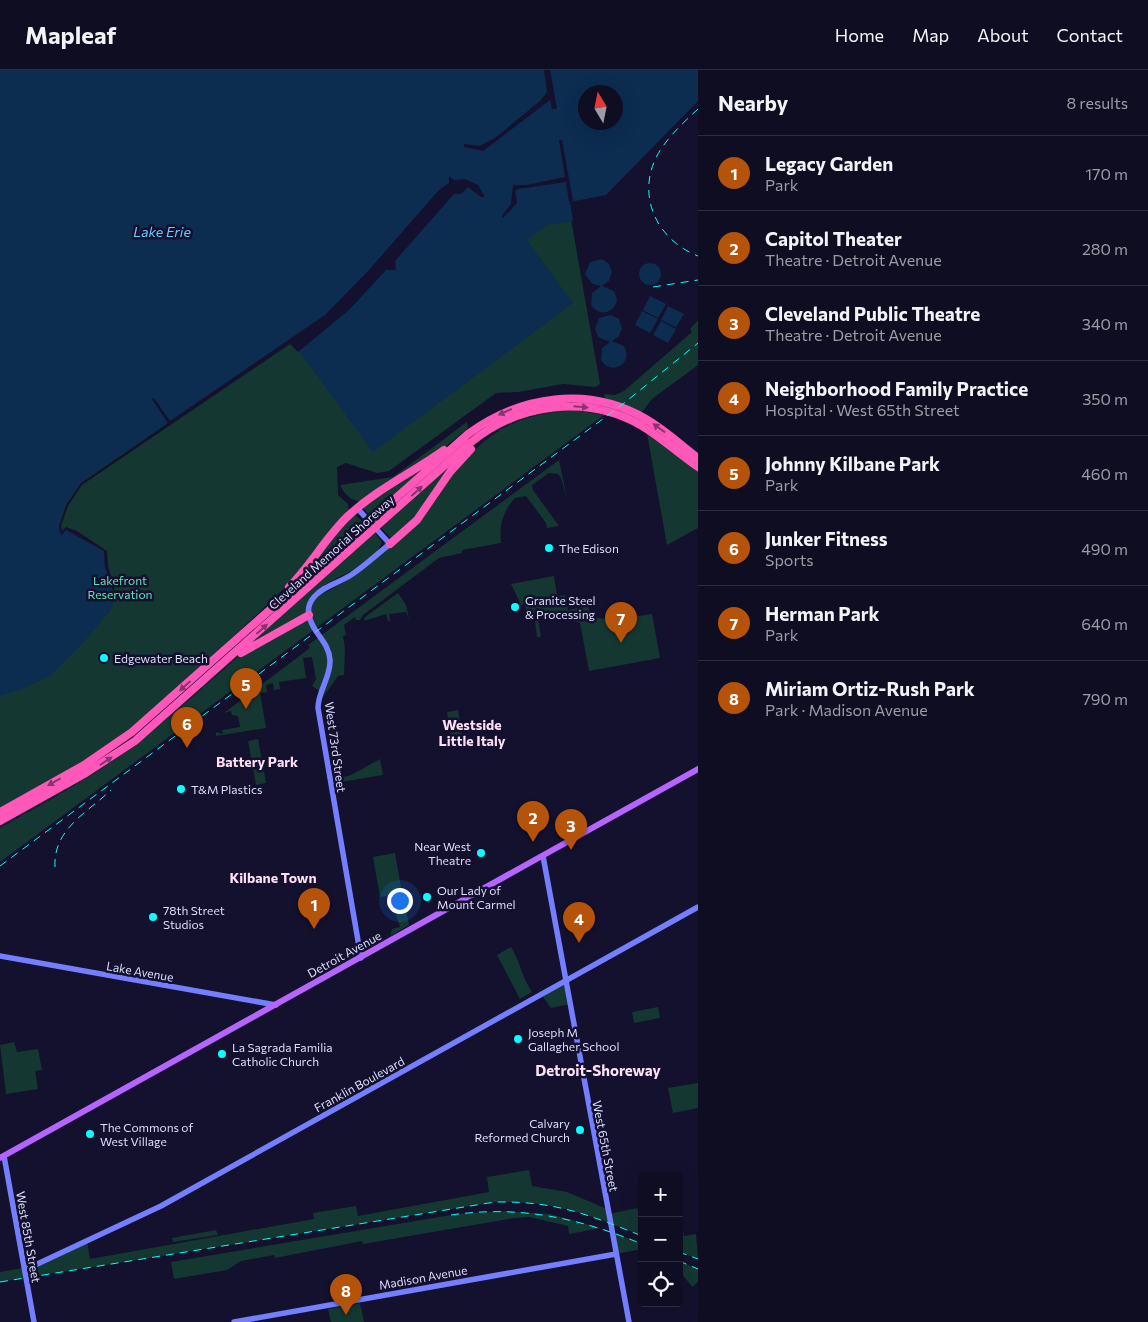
<!DOCTYPE html>
<html lang="en">
<head>
<meta charset="utf-8">
<style>
	body { margin:0; font-family:Commissioner,sans-serif; background:#1c1b2f; color:#f1f3f6 }
	.controls { position:absolute; right:15px; bottom:15px; display:grid; overflow:hidden; border-radius:5px; box-shadow:0 5px 20px #0002 }
	.controls button { width:45px; height:45px; display:grid; place-items:center; padding:0; border:0; border-bottom:1px solid #2e2d40; background:#0e0d22; color:#f1f3f6; font:25px sans-serif }
	.compass { position:absolute; left:578px; top:15px; width:45px; height:45px; border-radius:50%; background:#0e0d22; box-shadow:0 5px 20px #0002; rotate:350deg }
	.you { position:absolute; left:399px; top:830px; width:18px; height:18px; margin:-12px; border:4px solid #fff; border-radius:50%; background:#1a73e8; box-shadow:0 0 0 8px #1a73e833 }
	.badge { display:grid; place-items:center; width:32px; height:32px; border-radius:50%; background:#b45309; color:#fff; font-size:16px; font-weight:700 }
	.pin { position:absolute; translate:-50% -41px; filter:drop-shadow(0 1px 2px #0008) }
	.pin::after { content:''; position:absolute; top:26px; width:18px; height:15px; background:inherit; clip-path:polygon(0 0,100% 0,50% 100%) }
	.list { margin:0; padding:0; list-style:none }
	h2 { display:flex; justify-content:space-between; align-items:center; height:65px; margin:0; padding:0 20px; font-size:21px }
	h2 small { font-size:16px; font-weight:400; color:#9b9ca5 }
	.list li { display:grid; grid-template-columns:32px 1fr auto; gap:15px; align-items:center; box-sizing:border-box; height:75px; padding:0 20px; border-top:1px solid #2e2d40 }
	.list b { display:block; font-size:19px; white-space:nowrap }
	.list p { margin:0; font-size:16px; white-space:nowrap; color:#9b9ca5 }
	.list em { font-size:16px; font-style:normal; color:#9b9ca5 }
	.icon { flex:none; width:28px; height:28px; fill:none; stroke:currentColor; stroke-width:2; stroke-linecap:round; stroke-linejoin:round }
	.map { position:relative; flex:none; width:698px; height:1252px; overflow:hidden }
	header { display:flex; align-items:center; gap:30px; box-sizing:border-box; height:70px; padding:0 25px; background:#0e0d22; border-bottom:1px solid #2e2d40 }
	header strong { font-size:24px }
	nav { display:flex; gap:28px; margin-inline-start:auto; font-size:18px }
	main { display:flex }
	aside { flex:1; background:#0e0d22 }
	.map>svg:first-child { display:block }
	.green { fill:#143732 }
	.water { fill:#0c2c50; fill-rule:evenodd }
	.pier { fill:#13112d }
	.lines { fill:none; stroke-linecap:round; stroke-linejoin:round }
	.secondary { stroke:#747eff; stroke-width:5.5 }
	.primary { stroke:#b664ff; stroke-width:6 }
	.highway { stroke:#ff58b8; stroke-width:8 }
	.rail { stroke:#09feff; stroke-width:1; stroke-dasharray:8 6; stroke-linecap:butt }
	.oneway { fill:#893472 }
	.poi-dot { fill:#09feff; stroke:#13112d; stroke-width:2 }
	.labels { text-anchor:middle; dominant-baseline:central; stroke-width:5; stroke-linejoin:round; paint-order:stroke }
	.poi-label { font-size:12px; fill:#ddf; stroke:#13112d; text-anchor:start }
	.street-label { font-size:12px; fill:#ddf; stroke:#13112d }
	.park-label { font-size:12px; fill:#65e3b7; stroke:#13112d }
	.water-label { font-size:14px; font-style:italic; fill:#6bc9ff; stroke:#13112d }
	.neighbourhood-label { font-size:14px; font-weight:bold; fill:#ffdff6; stroke:#13112d }
	.quarter-label { font-size:15px; font-weight:bold; fill:#ffdff6; stroke:#13112d }
</style>
</head>
<body>
<header>
<strong>Mapleaf</strong>
<nav><a>Home</a><a>Map</a><a>About</a><a>Contact</a></nav>
</header>
<main>
<div class="map">
<svg width="698" height="1252" viewBox="0 0 698 1252">
	<rect width="100%" height="100%" fill="#13112d"/>
	<path class="green" d="M565,115L600,314L596,317L563,314L518,322L496,323L389,401L377,403L346,393L337,397L338,425L348,434L349,442L296,507L205,594L127,662L88,689L0,738V460L119,337Z
		M698,250V295L652,329L642,342L605,329L604,324L615,325L624,321L692,262L690,259Z
		M573,340L604,345L0,792V758C40,735 81,714 118,687C167,652 211,610 256,571L255,569L375,463L382,472C373,502 317,508 308,532C335,516 371,503 385,472L392,473C409,453 427,433 445,412C485,365 509,345 573,340Z
		M467,352L468,358L439,382L360,431C351,431 344,424 340,415L393,407Z
		M646,358L698,397V458L667,475Z
		M559,390L567,428L561,408L558,404L549,403L532,415L533,420L559,456L547,458L546,453L526,426L515,428C503,442 499,454 501,473L462,480V483L439,488L363,545L360,550H356L355,547L344,555L346,565L343,566L345,579L344,605L338,606L323,627L319,628L320,621L312,616L316,609L312,587L303,588L306,608L279,612L280,619L274,620L273,613L266,615L267,622L260,623L266,658L216,666V662L223,664L222,660L240,657L238,646L232,645L231,641L224,643L310,578L308,575Z
		M427,393L429,395L370,446L362,437Z
		M450,395L452,397L419,445L391,468L381,458Z
		M354,444L363,452L313,498L311,496L337,461Z
		M554,506L557,526L565,525L568,540L588,536L591,547L606,549L624,546L625,548L652,544L660,588L589,601L580,553L536,538L541,567H537L535,551L526,544L525,534L521,535L511,514Z
		M398,523L406,535L409,549L406,542L389,544L390,551H388L386,544L364,551L365,547Z
		M458,640L462,664L451,668L447,642Z
		M258,669L266,713L256,715L248,671Z
		M380,689L383,705L335,713L334,710L351,705Z
		M395,783L402,823L380,827L373,787Z
		M405,834L409,855L390,866L392,859L400,857L393,836Z
		M511,877C520,891 522,908 532,922L520,929L497,885Z
		M566,910L570,934L551,938L541,924Z
		M658,937L660,948L634,953L632,942Z
		M14,972L17,982L38,979L42,1000L35,1001L38,1019L6,1024L0,975Z
		M698,1013V1038L673,1043L668,1018Z
		M529,1100L532,1116L567,1122L607,1139L609,1144L637,1138L642,1148V1166C588,1144 555,1131 495,1132L0,1212V1202L33,1196L87,1171L90,1189L314,1149L313,1143L356,1136L358,1146L489,1122L487,1107Z
		M506,1141L550,1144L601,1158L569,1164L568,1156L530,1147L514,1148L363,1174L362,1171L275,1188L274,1185L241,1191L227,1200L174,1209L171,1192L457,1144Z
		M680,1145L684,1166L696,1164L698,1189L679,1182Z
		M216,1160L218,1165L173,1172L172,1168Z
		M612,1162L642,1174V1179L616,1184Z
		M679,1191L698,1199V1212L692,1217L679,1200Z
		M360,1233L364,1252H331L328,1239Z"/>
	<path class="water" d="M0,0H698V31L606,125L570,132L573,151L554,154L552,152L528,169L523,165L573,233L373,382L291,270L88,407C73,420 57,443 60,463L66,459L104,481L111,518L115,526L111,540L82,574L51,605L25,618L0,626ZM586,22H616V52H586Z
		M602,189L609,194L612,202L609,211L602,216L614,221L617,229C615,244 599,247 591,235L592,223L601,216L592,214L585,204L590,192Z
		M639 204a11 11 0 1 1 22 0a11 11 0 1 1-22 0Z
		M650,226L666,234L658,248L643,240Z
		M668,236L684,244L676,257L661,250Z
		M642,241L658,249L650,263L635,255Z
		M611,245L619,249L622,258L619,266L612,271L624,276C634,293 612,307 601,290L602,278L610,272L598,267L595,259L599,248Z
		M661,251L676,259L672,266L664,262L672,266L668,273L653,265Z"/>
	<path class="pier" d="M544,0H550L557,39H552L550,30L483,81L464,77V74L479,76L495,68L540,31L547,22Z
		M559,70H562L573,131L569,132L566,112L518,119L515,121L517,133L503,148L502,146L511,134L513,115H527L565,107Z
		M449,106L454,110L465,109L478,115L485,127H481L468,117L461,124H454L395,191L396,200H386L349,240L298,282L290,274L82,415L68,436L61,456L62,461L66,457L77,461L107,481L108,496L115,522L114,524L105,497L104,481L66,460L62,465L60,463L59,456L66,435L81,413L168,353L152,329L154,328L170,351L325,245L369,200L439,120L449,113Z"/>
	<g class="lines">
		<path class="secondary" d="M357,438L390,474C377,484 365,496 351,505C339,513 323,516 314,527C309,533 307,541 310,549C314,564 329,572 330,590C331,607 318,621 318,638L361,888
			M543,786L629,1252
			M0,886L276,935
			M4,1086L34,1252
			M24,1197L33,1196L161,1136L698,837
			M234,1252L616,1184"/>
		<path class="primary" d="M0,1088L698,699"/>
		<path class="highway" d="M390,474L417,450L450,402L471,379
			M289,517C311,495 326,467 348,446C377,419 412,403 444,380
			M241,583L309,545
			M0,742L84,695L132,662L468,364C520,326 588,315 646,349C665,360 681,375 698,388
			M0,751L86,703L135,671L470,373C519,333 587,324 642,356C662,368 679,384 698,397"/>
		<path class="rail" d="M698,39C685,51 671,64 661,79C634,120 654,169 698,186
			M653,217L698,210
			M0,796L623,334L698,273
			M55,797C53,759 87,743 111,720
			M451,1145C519,1135 579,1148 642,1174
			M679,1182L698,1189
			M679,1191L698,1199
			M0,1212L495,1132C555,1131 587,1144 642,1166"/>
	</g>
	<defs><path id="oneway-solid" d="M-6-.8H1V-3.2L6.5 0L1 3.2V.8H-6Z" transform="scale(1.25)"/></defs>
	<g class="oneway">
		<use href="#oneway-solid" transform="translate(581 337) rotate(5)"/>
		<use href="#oneway-solid" transform="translate(505 342) rotate(156)"/>
		<use href="#oneway-solid" transform="translate(659 358) rotate(-144)"/>
		<use href="#oneway-solid" transform="translate(417 421) rotate(-42)"/>
		<use href="#oneway-solid" transform="translate(262 559) rotate(-42)"/>
		<use href="#oneway-solid" transform="translate(185 616) rotate(138)"/>
		<use href="#oneway-solid" transform="translate(106 691) rotate(-33)"/>
		<use href="#oneway-solid" transform="translate(54 712) rotate(151)"/>
	</g>
	<g class="poi-dot">
		<circle cx="549" cy="478" r="5"/>
		<circle cx="515" cy="537" r="5"/>
		<circle cx="104" cy="588" r="5"/>
		<circle cx="181" cy="719" r="5"/>
		<circle cx="481" cy="783" r="5"/>
		<circle cx="427" cy="827" r="5"/>
		<circle cx="153" cy="847" r="5"/>
		<circle cx="518" cy="969" r="5"/>
		<circle cx="222" cy="984" r="5"/>
		<circle cx="580" cy="1060" r="5"/>
		<circle cx="90" cy="1064" r="5"/>
	</g>
	<g class="labels">
		<g class="poi-label">
			<text x="559" y="478">The Edison</text>
			<text x="525" y="530">Granite Steel<tspan x="525" dy="14">&amp; Processing</tspan></text>
			<text x="114" y="588">Edgewater Beach</text>
			<text x="191" y="719">T&amp;M Plastics</text>
			<text x="471" y="776" text-anchor="end">Near West<tspan x="471" dy="14">Theatre</tspan></text>
			<text x="437" y="820">Our Lady of<tspan x="437" dy="14">Mount Carmel</tspan></text>
			<text x="163" y="840">78th Street<tspan x="163" dy="14">Studios</tspan></text>
			<text x="528" y="962">Joseph M<tspan x="528" dy="14">Gallagher School</tspan></text>
			<text x="232" y="977">La Sagrada Familia<tspan x="232" dy="14">Catholic Church</tspan></text>
			<text x="570" y="1053" text-anchor="end">Calvary<tspan x="570" dy="14">Reformed Church</tspan></text>
			<text x="100" y="1057">The Commons of<tspan x="100" dy="14">West Village</tspan></text>
		</g>
		<g class="street-label">
			<text transform="translate(331 482) rotate(-42)">Cleveland Memorial Shoreway</text>
			<text transform="translate(336 677) rotate(82)">West 73rd Street</text>
			<text transform="translate(344 884) rotate(-29)">Detroit Avenue</text>
			<text transform="translate(140 901) rotate(10)">Lake Avenue</text>
			<text transform="translate(359 1014) rotate(-29)">Franklin Boulevard</text>
			<text transform="translate(606 1076) rotate(79)">West 65th Street</text>
			<text transform="translate(29 1167) rotate(80)">West 85th Street</text>
			<text transform="translate(423 1207) rotate(-10)">Madison Avenue</text>
		</g>
		<g class="park-label">
			<text x="120" y="510">Lakefront<tspan x="120" dy="14">Reservation</tspan></text>
		</g>
		<g class="water-label">
			<text x="162" y="161">Lake Erie</text>
		</g>
		<g class="neighbourhood-label">
			<text x="472" y="654">Westside<tspan x="472" dy="16">Little Italy</tspan></text>
			<text x="257" y="691">Battery Park</text>
			<text x="273" y="807">Kilbane Town</text>
		</g>
		<g class="quarter-label">
			<text x="598" y="1000">Detroit-Shoreway</text>
		</g>
	</g>
</svg>
<div class="controls">
<button>+</button>
<button>−</button>
<button><svg class="icon" aria-label="locate" viewBox="0 0 24 24"><circle cx="12" cy="12" r="6"/><path d="M12 2v4M12 18v4M2 12h4M18 12h4"/></svg></button>
</div>
<svg class="compass" viewBox="-18 -18 36 36"><path d="M0-13l5 13h-10z" fill="#e53935"/><path d="M0 13l5-13h-10z" fill="#9b9ca5"/></svg>
<div class="you"></div>
<div class="pin badge" style="left:314px;top:859px">1</div>
<div class="pin badge" style="left:533px;top:772px">2</div>
<div class="pin badge" style="left:571px;top:780px">3</div>
<div class="pin badge" style="left:579px;top:873px">4</div>
<div class="pin badge" style="left:246px;top:639px">5</div>
<div class="pin badge" style="left:187px;top:678px">6</div>
<div class="pin badge" style="left:621px;top:573px">7</div>
<div class="pin badge" style="left:346px;top:1245px">8</div>
</div>
<aside>
<h2>Nearby<small>8 results</small></h2>
<ul class="list">
<li><span class="badge">1</span><div><b>Legacy Garden</b><p>Park</p></div><em>170 m</em></li>
<li><span class="badge">2</span><div><b>Capitol Theater</b><p>Theatre · Detroit Avenue</p></div><em>280 m</em></li>
<li><span class="badge">3</span><div><b>Cleveland Public Theatre</b><p>Theatre · Detroit Avenue</p></div><em>340 m</em></li>
<li><span class="badge">4</span><div><b>Neighborhood Family Practice</b><p>Hospital · West 65th Street</p></div><em>350 m</em></li>
<li><span class="badge">5</span><div><b>Johnny Kilbane Park</b><p>Park</p></div><em>460 m</em></li>
<li><span class="badge">6</span><div><b>Junker Fitness</b><p>Sports</p></div><em>490 m</em></li>
<li><span class="badge">7</span><div><b>Herman Park</b><p>Park</p></div><em>640 m</em></li>
<li><span class="badge">8</span><div><b>Miriam Ortiz-Rush Park</b><p>Park · Madison Avenue</p></div><em>790 m</em></li>
</ul>
</aside>
</main>
</body>
</html>
